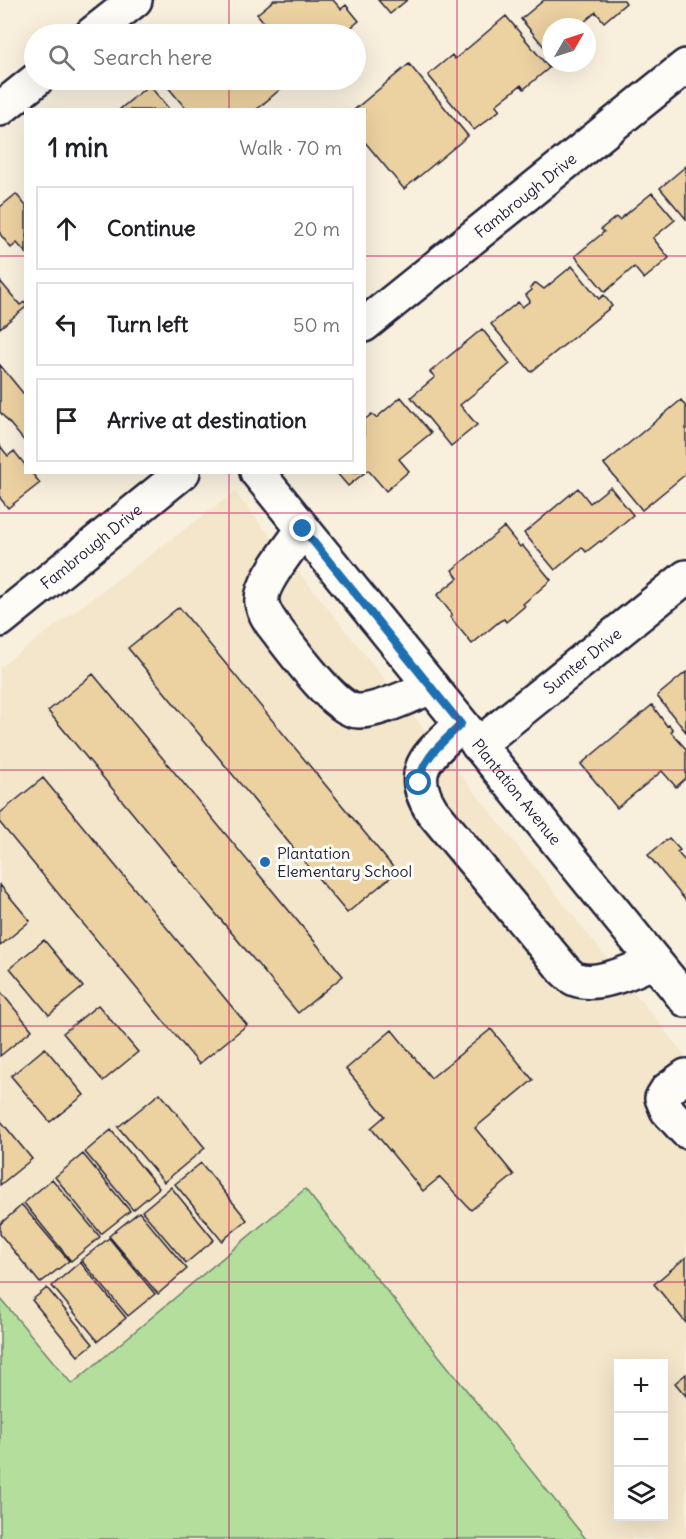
<!DOCTYPE html>
<html lang="en">
<head>
<meta charset="utf-8">
<style>
	body { margin:0; font-family:Delius,sans-serif; background:#f2f2f2; color:#202124 }
	.controls { position:absolute; right:18px; bottom:18px; display:grid; overflow:hidden; border-radius:0px; box-shadow:0 6px 24px #0002 }
	.controls button { width:54px; height:54px; display:grid; place-items:center; padding:0; border:0; border-bottom:2px solid #e0e0e0; background:#fff; color:#202124; font:30px sans-serif }
	.compass { position:absolute; left:542px; top:18px; width:54px; height:54px; border-radius:50%; background:#fff; box-shadow:0 6px 24px #0002; rotate:51deg }
	.stop { position:absolute; width:18px; height:18px; margin:-14px; border:4px solid #1f6fb2; border-radius:50%; background:#fff }
	.stop.end { background:#1f6fb2; border-color:#fff; box-shadow:0 2px 6px #0008 }
	.list { margin:0; padding:0; list-style:none }
	h2 { display:flex; justify-content:space-between; align-items:center; height:78px; margin:0; padding:0 24px; font-size:26px }
	h2 small { font-size:20px; font-weight:400; color:#757577 }
	.list li { display:grid; grid-template-columns:39px 1fr auto; gap:18px; align-items:center; box-sizing:border-box; height:84px; margin:0 12px 12px; padding:0 12px; border:2px solid #e0e0e0; border-radius:0px }
	.list b { display:block; font-size:22px; white-space:nowrap }
	.list em { font-size:20px; font-style:normal; color:#757577 }
	.icon { flex:none; width:33px; height:33px; fill:none; stroke:currentColor; stroke-width:2; stroke-linecap:round; stroke-linejoin:round }
	.map { position:relative; flex:none; width:686px; height:1539px; overflow:hidden }
	.search { position:absolute; background:#fff; box-shadow:0 6px 24px #0002; left:24px; top:24px; width:342px; height:66px; display:flex; align-items:center; gap:15px; box-sizing:border-box; padding:0 21px; border-radius:33px; color:#757577; font-size:22px }
	.panel { position:absolute; background:#fff; box-shadow:0 6px 24px #0002; left:24px; top:108px; width:342px; height:366px; border-radius:0px }
	.map>svg:first-child { display:block }
	.built { fill:#f4e6cb; fill-rule:evenodd }
	.green { fill:#b3de9b; stroke:#6a806b; stroke-width:1.5 }
	.building { fill:#ecd1a1; stroke:#22223b; stroke-width:1.5 }
	.lines { fill:none; stroke-linecap:round; stroke-linejoin:round }
	.minor-casing { stroke:#22223b; stroke-width:38 }
	.minor { stroke:#fdfcf7; stroke-width:33 }
	.route { stroke:#1f6fb2; stroke-width:8 }
	.grid { fill:none; stroke:#c2185b; stroke-width:1.5; stroke-opacity:0.55 }
	.poi-dot { fill:#1f6fb2; stroke:#fdfcf7; stroke-width:2 }
	.labels { text-anchor:middle; dominant-baseline:central; stroke-width:6; stroke-linejoin:round; paint-order:stroke }
	.street-label { font-size:16px; fill:#22223b; stroke:#fdfcf7 }
	.poi-label { font-size:16px; fill:#22223b; stroke:#fdfcf7; text-anchor:start }
</style>
</head>
<body>
<div class="map">
<svg width="686" height="1539" viewBox="0 0 686 1539">
	<rect width="100%" height="100%" fill="#f8efdd"/>
	<filter id="ink" filterUnits="userSpaceOnUse"><feTurbulence type="fractalNoise" baseFrequency=".0167" numOctaves="2"/><feDisplacementMap in="SourceGraphic" scale="12" xChannelSelector="R" yChannelSelector="G"/><feConvolveMatrix kernelMatrix="1 2 1 2 8 2 1 2 1" color-interpolation-filters="sRGB"/></filter>
	<g filter="url(#ink)">
		<path class="built" d="M235,492L686,1057V1539H0V667ZM618,1364H664V1516H618Z"/>
		<path class="green" d="M305,1189L586,1539H0V1298L72,1384Z"/>
		<path class="building" d="M274,0H333L341,9L346,5L359,21L343,34H331L324,26L313,34H274L257,14Z
			M378,0H407L390,14Z
			M544,0H624L626,3L604,22L596,12L578,27H551V55L521,19Z
			M506,16L549,68L524,89L521,85L496,105L500,110L474,130L428,75L452,55L455,59Z
			M409,64L468,136L404,189L364,141V110H354Z
			M162,80H206L209,84L215,80H278L284,86L256,110H187Z
			M149,85L170,110H119Z
			M686,166V219L660,188Z
			M652,193L675,220L653,238L669,258L644,279L634,267L605,292L575,256L604,232L601,229L616,217L619,220Z
			M16,194L26,206V253L17,243L11,248L0,234V207Z
			M572,266L599,299L604,295L612,306L531,372L491,324L518,302L522,307L530,301L526,295L532,290L530,288L536,283L544,289Z
			M0,281L20,305L26,301V307L0,328Z
			M482,329L510,364L460,405L477,425L451,446L411,397L435,377L430,372Z
			M0,365L23,393L26,391V443L0,412Z
			M401,397L431,433L399,459L409,471L386,491L368,470L348,486L336,472H364V420L372,414L376,418Z
			M681,400L686,407V474L642,510L604,464Z
			M0,446L8,456L14,451L26,466V472H31L40,483L8,508L0,498Z
			M610,487L633,515L601,542L600,541L586,552L582,547L555,570L524,533L578,488L590,503Z
			M504,527L520,547L522,545L551,580L523,604L525,606L506,622L504,619L500,621L472,644L450,617L452,614L437,595L458,578L452,570Z
			M179,607L397,872L347,913L128,648Z
			M686,672V732L657,696Z
			M93,674L343,976L298,1013L48,711Z
			M652,705L667,726L669,725L673,730L671,732L686,749V778L676,787L662,771L617,808L581,764Z
			M43,778L247,1025L199,1064L0,823V813Z
			M669,838L680,850L677,852L686,862V901L648,855Z
			M0,885L30,921L0,946Z
			M44,940L83,987L49,1015L10,968Z
			M0,991L32,1030L0,1056Z
			M98,1005L138,1052L103,1081L63,1033Z
			M491,1029L533,1080L475,1128L514,1175L471,1210L440,1177L423,1191L371,1128L385,1116L346,1069L392,1030L431,1078Z
			M45,1048L84,1095L50,1122L11,1076Z
			M160,1093L205,1148L164,1182L118,1127Z
			M0,1120L32,1159L0,1185Z
			M111,1130L159,1188L133,1210L85,1152Z
			M83,1154L130,1211L101,1234L55,1177Z
			M201,1163L247,1220L222,1241L175,1184Z
			M52,1179L100,1237L71,1261L24,1203Z
			M171,1187L214,1240L186,1263L142,1211Z
			M22,1205L69,1261L40,1283L0,1234V1224Z
			M139,1212L187,1269L158,1294L109,1236Z
			M109,1238L155,1294L128,1316L81,1260Z
			M686,1257V1323L654,1284Z
			M80,1262L126,1318L98,1341L52,1286Z
			M47,1288L93,1344L78,1356L32,1300Z
			M686,1374V1396L675,1383Z"/>
		<g class="lines">
			<defs>
				<g id="minor">
					<path d="M92,34L135,0"/>
					<path d="M0,109L36,80"/>
					<path id="s1" d="M364,325L686,66"/>
					<path id="s2" d="M257,472L686,1000"/>
					<path d="M303,529C292,546 259,584 262,603C263,611 268,618 272,624C288,644 335,711 358,711C377,712 413,694 432,687"/>
					<path id="s3" d="M0,620L183,472"/>
					<path d="M461,724C432,754 404,767 432,811L564,970C567,973 571,977 575,979C597,988 635,970 654,961"/>
					<path id="s4" d="M478,745L686,577"/>
					<path d="M686,1076L667,1090L662,1098L667,1110L686,1131"/>
				</g>
			</defs>
			<use href="#minor" class="minor-casing"/>
			<use href="#minor" class="minor"/>
		</g>
	</g>
	<g class="lines" filter="url(#ink)">
		<path class="route" d="M303,529L461,724C445,741 421,758 419,783"/>
	</g>
	<path class="grid" d="M229,0V34M457,0V1539M229,80V110M0,256H26M364,256H686M229,472V1539M0,513H686M0,770H686M0,1026H686M0,1282H686"/>
	<circle class="poi-dot" cx="265" cy="862" r="6"/>
	<g class="labels">
		<g class="street-label">
			<text stroke="none"><textPath href="#s1" startOffset="207">Fambrough Drive</textPath></text>
			<text stroke="none"><textPath href="#s3" startOffset="117">Fambrough Drive</textPath></text>
			<text stroke="none"><textPath href="#s4" startOffset="134">Sumter Drive</textPath></text>
			<text stroke="none"><textPath href="#s2" startOffset="412">Plantation Avenue</textPath></text>
		</g>
		<g class="poi-label">
			<text x="277" y="853">Plantation<tspan x="277" dy="18">Elementary School</tspan></text>
		</g>
	</g>
</svg>
<div class="controls">
<button>+</button>
<button>−</button>
<button><svg class="icon" aria-label="layers" viewBox="0 0 24 24"><path d="M12 4l9 5-9 5-9-5zM3 14l9 5 9-5"/></svg></button>
</div>
<svg class="compass" viewBox="-18 -18 36 36"><path d="M0-13l5 13h-10z" fill="#e53935"/><path d="M0 13l5-13h-10z" fill="#757577"/></svg>
<div class="stop" style="left:419px;top:783px"></div>
<div class="stop end" style="left:303px;top:529px"></div>
<div class="search"><svg class="icon" aria-label="search" viewBox="0 0 24 24"><circle cx="10" cy="10" r="6"/><path d="M15 15l6 6"/></svg>Search here</div>
<section class="panel">
<h2>1 min<small>Walk · 70 m</small></h2>
<ul class="list">
<li><svg class="icon" aria-label="ahead" viewBox="0 0 24 24"><path d="M12 20V5M6 11l6-6 6 6"/></svg><div><b>Continue</b></div><em>20 m</em></li>
<li><svg class="icon" aria-label="left" viewBox="0 0 24 24"><path d="M17 20v-9H6M10 6l-5 5 5 5"/></svg><div><b>Turn left</b></div><em>50 m</em></li>
<li><svg class="icon" aria-label="arrive" viewBox="0 0 24 24"><path d="M6 21V4h12l-3 4 3 4H6"/></svg><div><b>Arrive at destination</b></div></li>
</ul>
</section>
</div>
</body>
</html>
